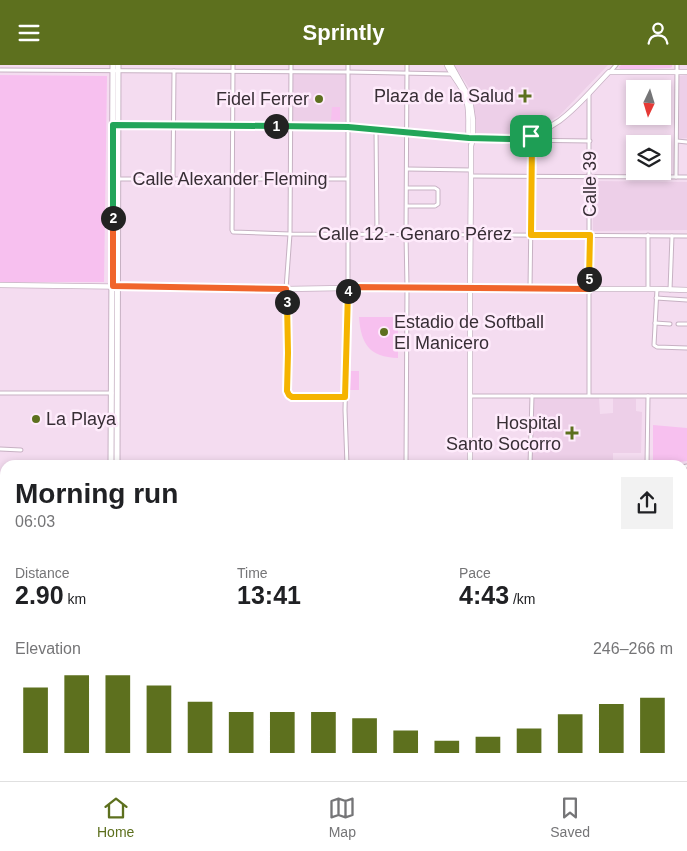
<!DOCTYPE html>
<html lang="en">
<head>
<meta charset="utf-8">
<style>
	:root { --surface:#fff; --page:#f2f2f2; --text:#202124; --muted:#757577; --line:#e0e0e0; --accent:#5d701e }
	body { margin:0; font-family:Arial,sans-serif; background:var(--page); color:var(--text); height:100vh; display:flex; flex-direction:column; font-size:19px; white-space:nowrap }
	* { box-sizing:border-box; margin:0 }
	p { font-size:16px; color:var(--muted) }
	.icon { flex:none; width:28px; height:28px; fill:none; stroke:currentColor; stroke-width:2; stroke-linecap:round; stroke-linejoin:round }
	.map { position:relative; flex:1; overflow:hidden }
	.side { position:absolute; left:0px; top:395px; width:688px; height:321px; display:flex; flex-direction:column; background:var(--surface); border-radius:15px 15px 0 0; box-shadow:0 2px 8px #0003 }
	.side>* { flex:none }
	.needle { width:32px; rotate:184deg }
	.buttons { position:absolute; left:626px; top:15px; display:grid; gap:10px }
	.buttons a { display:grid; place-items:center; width:45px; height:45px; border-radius:0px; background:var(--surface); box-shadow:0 2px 8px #0003; font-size:25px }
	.pin { position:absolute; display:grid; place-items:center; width:42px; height:42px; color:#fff; margin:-21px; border-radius:10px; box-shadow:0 2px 8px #0006 }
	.km { position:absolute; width:25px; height:25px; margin:-12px; border-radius:50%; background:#222; color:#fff; font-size:14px; line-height:25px; text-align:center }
	.round { display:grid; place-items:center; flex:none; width:52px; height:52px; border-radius:0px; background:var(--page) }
	.head { display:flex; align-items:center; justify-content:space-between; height:85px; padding:0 15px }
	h1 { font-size:28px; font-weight:800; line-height:38px }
	.metrics { display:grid; grid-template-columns:repeat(3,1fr); gap:8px; height:85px; padding:5px 15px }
	.metrics div { display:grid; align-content:center }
	.metrics b { font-size:25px; font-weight:800 }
	.metrics small { font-size:14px; font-weight:400 }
	.metrics p { font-size:14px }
	.chart { height:140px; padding:10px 15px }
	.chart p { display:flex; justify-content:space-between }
	.chart svg { width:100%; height:90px; margin-top:5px; stroke:var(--accent); stroke-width:6 }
	header { display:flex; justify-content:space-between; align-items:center; height:65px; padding:0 15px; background:var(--accent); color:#fff; font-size:22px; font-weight:800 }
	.menu { display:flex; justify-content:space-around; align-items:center; height:70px; border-top:1px solid var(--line); background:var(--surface); font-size:14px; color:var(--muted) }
	.menu a { display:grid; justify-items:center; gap:2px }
	.menu .current { color:var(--accent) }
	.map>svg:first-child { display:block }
</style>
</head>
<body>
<header><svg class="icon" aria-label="menu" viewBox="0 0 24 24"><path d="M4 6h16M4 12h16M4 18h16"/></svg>Sprintly<svg class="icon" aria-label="person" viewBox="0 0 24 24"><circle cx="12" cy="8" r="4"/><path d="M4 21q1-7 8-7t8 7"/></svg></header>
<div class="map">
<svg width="687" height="716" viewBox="0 0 687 716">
	<rect width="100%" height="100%" fill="#f4dcf0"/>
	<g fill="#edcfe8">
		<path d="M454,0H608L559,51L532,65L504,69L476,68L474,64V35L472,27Z"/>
		<path d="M293,9H346L345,58H293Z"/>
		<path d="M687,10V73L677,74L678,11Z"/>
		<path d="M593,116L687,117V165L593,166Z"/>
		<path d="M613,331L636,334V346L642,347L641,388H613V400H531L532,333H599L600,349L613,348Z"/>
		<rect x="55" y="711" width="46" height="5"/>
	</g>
	<g fill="#f7c0ef">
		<path d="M621,0H672V2L670,3L621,5L619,2Z"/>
		<path d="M0,10L107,11L104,217H0Z"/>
		<path d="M332,42H340V55H331Z"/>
		<path d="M359,252H398V293C369,292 361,279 359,252Z"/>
		<path d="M351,306H359V325H350Z"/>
		<path d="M653,360L687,363V396L653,400Z"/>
	</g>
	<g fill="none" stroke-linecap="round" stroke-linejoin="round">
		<g stroke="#c7b1c3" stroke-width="5">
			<g id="street">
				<path d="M233,0L232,165L233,167L290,169L687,171"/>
				<path d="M291,0L290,169L286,224L288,288L287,326L289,330L292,332H345"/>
				<path d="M0,5L348,7L452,9"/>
				<path d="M610,7L616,0"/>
				<path d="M118,60L348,62L469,73"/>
				<path d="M376,64L377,169"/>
				<path d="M515,75L590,76"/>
				<path d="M677,76L687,77"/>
				<path d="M407,104L471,105"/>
				<path d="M471,111L687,112"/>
				<path d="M676,112L677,0"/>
				<path d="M116,114H347"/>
				<path d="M173,114L174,6"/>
				<path d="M407,141H435L438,139V125L435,123H407"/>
				<path d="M530,224L532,75L531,71"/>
				<path d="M648,224V170"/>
				<path d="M657,224L654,280L657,282L687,283"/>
				<path d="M670,225L672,171"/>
				<path d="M656,233L687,235"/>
				<path d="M655,258L670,259"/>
				<path d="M678,259H687"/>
				<path d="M0,328H112"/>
				<path d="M589,330V29"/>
				<path d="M470,331H687"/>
				<path d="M0,384L21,385"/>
				<path d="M347,400L345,345L348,222V0"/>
				<path d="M406,400L407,222L406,169L407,0"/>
				<path d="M530,400L532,331"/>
				<path d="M647,400L648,331"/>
				<path d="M682,402L687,401"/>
				<path d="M682,429H687"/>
				<path d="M0,435H5"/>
				<path d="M682,444L687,445"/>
				<path d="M682,480L687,479"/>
				<path d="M0,489H5"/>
				<path d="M682,601H687"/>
				<path d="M682,625L686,630V653"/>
				<path d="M0,652H5"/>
				<path d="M29,711L35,716"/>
				<path d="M123,711L132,716"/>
				<path d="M223,714L287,715"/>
				<path d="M5,716V669"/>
				<path d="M53,716V711"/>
				<path d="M346,716V711"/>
				<path d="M375,716V711"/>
				<path d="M404,716V711"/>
				<path d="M427,716V711"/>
				<path d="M530,716V711"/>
				<path d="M587,716V711"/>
				<path d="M616,716V711"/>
				<path d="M647,716V711"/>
			</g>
		</g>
		<g stroke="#c7b1c3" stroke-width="6">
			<g id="secondary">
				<path d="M447,0C452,11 461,19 465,31C471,45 467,60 469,75"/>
				<path d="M451,0L470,34L473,55V73L471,81V105L470,224V400"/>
				<path d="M469,73C483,74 498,76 512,74C558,69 579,38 609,7H687"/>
				<path d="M0,220L286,224L407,222L530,224H657L687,225"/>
				<path d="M0,543H5"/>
				<path d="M682,547H687"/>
				<path d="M468,716V711"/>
			</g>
		</g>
		<g stroke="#c7b1c3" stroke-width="7">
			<g id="primary">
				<path d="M111,400L113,0"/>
				<path d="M117,400L118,0"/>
				<path d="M107,716L108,711"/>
				<path d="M114,716V711"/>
			</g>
		</g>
		<use href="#street" stroke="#fff" stroke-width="3"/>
		<use href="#secondary" stroke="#fff" stroke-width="4.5"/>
		<use href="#primary" stroke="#fff" stroke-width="5"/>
	</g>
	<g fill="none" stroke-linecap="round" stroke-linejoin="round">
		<g stroke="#fff" stroke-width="10">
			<path id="split-1" d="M276,61L348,62L469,73L510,74L531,71"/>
		</g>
		<g stroke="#fff" stroke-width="10">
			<path id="split-2" d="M113,153V60L276,61"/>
		</g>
		<g stroke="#fff" stroke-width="10">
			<path id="split-3" d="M113,153V221L286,224L287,237"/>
		</g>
		<g stroke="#fff" stroke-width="10">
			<path id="split-4" d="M287,237L288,288L287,326L289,330L292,332H345L348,226"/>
		</g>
		<g stroke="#fff" stroke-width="10">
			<path id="split-5" d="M348,226V222L589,224V214"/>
		</g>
		<g stroke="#fff" stroke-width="10">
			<path id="split-6" d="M531,71L532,75L531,170H590L589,214"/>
		</g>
		<use href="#split-1" stroke="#22a559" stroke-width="6"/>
		<use href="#split-2" stroke="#22a559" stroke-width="6"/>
		<use href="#split-3" stroke="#f0652b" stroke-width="6"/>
		<use href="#split-4" stroke="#f5b400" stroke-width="6"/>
		<use href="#split-5" stroke="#f0652b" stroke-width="6"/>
		<use href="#split-6" stroke="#f5b400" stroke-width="6"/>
	</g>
	<g fill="#5d701e" stroke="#feebfb" stroke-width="2">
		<path d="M522.5 23.5h5v5h5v5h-5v5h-5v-5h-5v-5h5z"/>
		<circle cx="319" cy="34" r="5"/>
		<circle cx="384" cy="267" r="5"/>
		<circle cx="36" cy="354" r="5"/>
		<path d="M569.5 360.5h5v5h5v5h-5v5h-5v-5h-5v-5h5z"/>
	</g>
	<g text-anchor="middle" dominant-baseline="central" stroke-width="5" stroke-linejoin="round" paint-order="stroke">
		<g font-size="18" fill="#372e35" stroke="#feebfb" text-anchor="end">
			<text x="514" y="31">Plaza de la Salud</text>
			<text x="309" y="34">Fidel Ferrer</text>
			<text x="394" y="257" text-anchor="start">Estadio de Softball<tspan x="394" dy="21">El Manicero</tspan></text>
			<text x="46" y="354" text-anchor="start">La Playa</text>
			<text x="561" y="358">Hospital<tspan x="561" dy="21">Santo Socorro</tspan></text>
		</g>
		<g font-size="18" fill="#372e35" stroke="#feebfb">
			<text x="230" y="114">Calle Alexander Fleming</text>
			<text transform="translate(590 119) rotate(-90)">Calle 39</text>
			<text x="415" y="169">Calle 12 - Genaro Pérez</text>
		</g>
	</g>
</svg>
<div class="buttons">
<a><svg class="needle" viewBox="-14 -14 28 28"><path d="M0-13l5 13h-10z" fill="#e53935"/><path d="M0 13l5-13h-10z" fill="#757577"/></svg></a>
<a><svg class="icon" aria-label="layers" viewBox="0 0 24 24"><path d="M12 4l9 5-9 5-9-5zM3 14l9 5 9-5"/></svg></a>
</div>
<div class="pin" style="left:531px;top:71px;background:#1e9e55"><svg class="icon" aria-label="arrive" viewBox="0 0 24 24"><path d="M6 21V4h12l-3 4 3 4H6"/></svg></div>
<b class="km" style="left:276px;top:61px">1</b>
<b class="km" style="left:113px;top:153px">2</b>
<b class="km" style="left:287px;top:237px">3</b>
<b class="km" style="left:348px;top:226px">4</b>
<b class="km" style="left:589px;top:214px">5</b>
<section class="side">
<div class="head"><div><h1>Morning run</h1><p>06:03</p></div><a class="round"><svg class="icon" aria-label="share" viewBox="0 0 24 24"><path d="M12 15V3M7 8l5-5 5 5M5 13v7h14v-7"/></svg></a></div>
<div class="metrics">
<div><p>Distance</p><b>2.90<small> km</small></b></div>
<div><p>Time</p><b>13:41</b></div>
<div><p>Pace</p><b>4:43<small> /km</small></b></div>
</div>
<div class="chart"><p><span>Elevation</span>246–266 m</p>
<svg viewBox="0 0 160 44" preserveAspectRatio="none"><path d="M5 44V12M15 44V6M25 44V6M35 44V11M45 44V19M55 44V24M65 44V24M75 44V24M85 44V27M95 44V33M105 44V38M115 44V36M125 44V32M135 44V25M145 44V20M155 44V17"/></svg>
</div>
</section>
</div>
<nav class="menu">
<a class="current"><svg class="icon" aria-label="home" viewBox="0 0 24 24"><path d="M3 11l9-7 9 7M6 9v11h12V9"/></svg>Home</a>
<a><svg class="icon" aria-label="map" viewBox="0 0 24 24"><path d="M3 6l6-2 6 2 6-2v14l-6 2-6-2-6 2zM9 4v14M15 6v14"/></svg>Map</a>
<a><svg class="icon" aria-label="saved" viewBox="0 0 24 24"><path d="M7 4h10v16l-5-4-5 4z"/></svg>Saved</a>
</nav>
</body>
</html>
